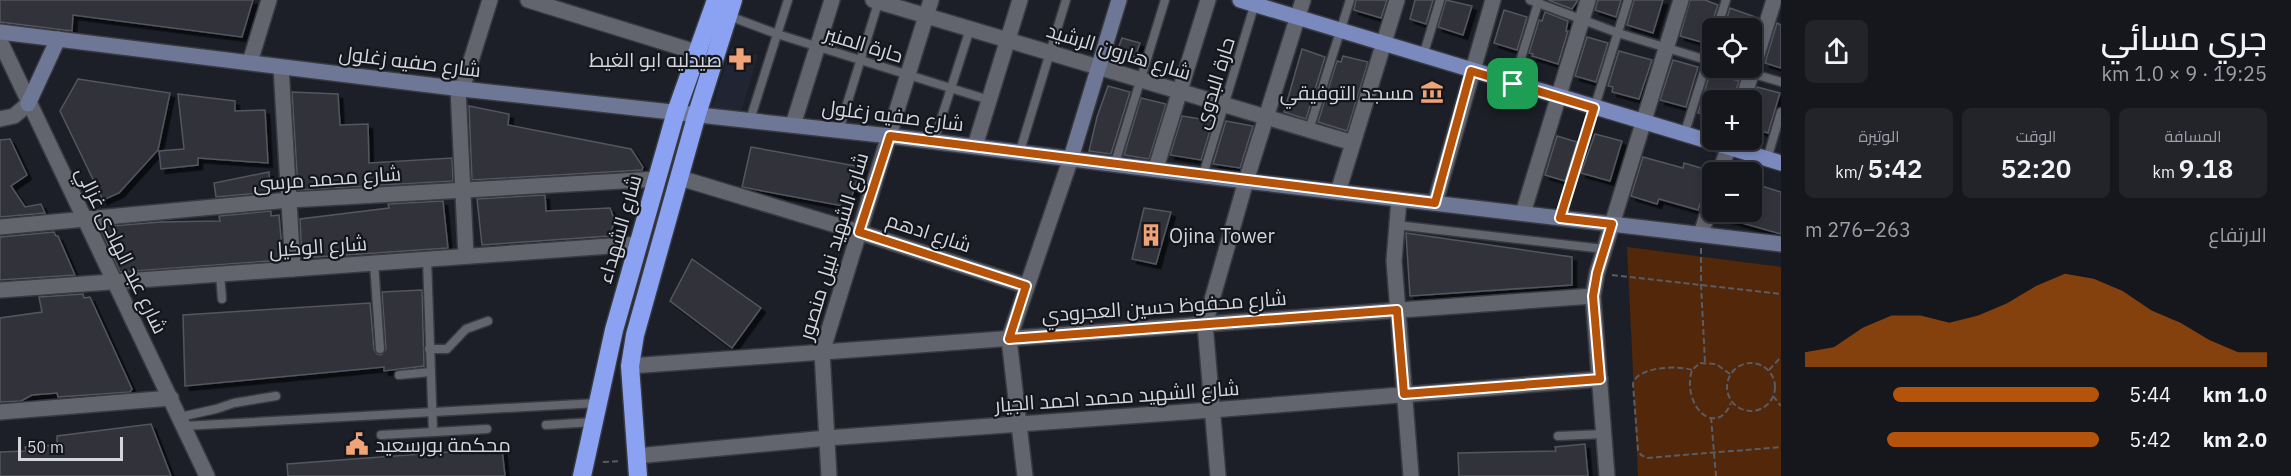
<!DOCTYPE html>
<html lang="ar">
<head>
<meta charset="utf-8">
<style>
	:root { --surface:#15171d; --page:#22242a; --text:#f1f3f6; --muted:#9d9fa4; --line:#34363b; --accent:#b45309 }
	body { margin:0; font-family:"IBM Plex Sans",Cairo,sans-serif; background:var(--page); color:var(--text); direction:rtl; height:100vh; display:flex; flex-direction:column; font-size:22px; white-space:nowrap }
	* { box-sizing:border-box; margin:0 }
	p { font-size:20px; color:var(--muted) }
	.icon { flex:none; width:33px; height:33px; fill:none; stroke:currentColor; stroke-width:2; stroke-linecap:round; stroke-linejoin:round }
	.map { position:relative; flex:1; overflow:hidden; direction:ltr }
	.sheet { display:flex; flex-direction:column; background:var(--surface); width:510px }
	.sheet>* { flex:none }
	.buttons { position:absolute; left:1702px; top:18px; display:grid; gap:12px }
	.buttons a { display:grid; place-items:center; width:60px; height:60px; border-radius:9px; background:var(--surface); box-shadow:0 3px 9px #0003,0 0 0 2px var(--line); font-size:30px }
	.scale { position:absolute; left:18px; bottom:15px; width:105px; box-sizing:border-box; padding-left:6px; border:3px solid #d4d6db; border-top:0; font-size:16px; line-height:21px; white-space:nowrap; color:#d4d6db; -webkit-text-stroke:4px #13161d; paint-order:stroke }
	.pin { position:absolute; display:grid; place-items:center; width:51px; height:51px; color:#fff; margin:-26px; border-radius:12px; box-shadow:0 3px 9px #0006 }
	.round { display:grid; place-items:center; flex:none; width:63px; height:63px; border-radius:9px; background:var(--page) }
	.head { display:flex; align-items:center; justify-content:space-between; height:102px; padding:0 24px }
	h1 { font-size:33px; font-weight:600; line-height:45px }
	.metrics { display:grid; grid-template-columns:repeat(3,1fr); gap:9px; height:102px; padding:6px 24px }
	.metrics div { display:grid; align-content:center; border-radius:9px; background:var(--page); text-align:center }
	.metrics b { font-size:26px; font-weight:600 }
	.metrics small { font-size:16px; font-weight:400 }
	.metrics p { font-size:16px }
	.chart { height:168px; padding:12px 24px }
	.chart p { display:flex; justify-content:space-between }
	.chart svg { width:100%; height:108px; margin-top:6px; fill:var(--accent); opacity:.7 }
	ul { padding:0 24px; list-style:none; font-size:20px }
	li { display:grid; grid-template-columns:96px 72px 1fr; align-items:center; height:45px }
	li i { height:15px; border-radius:8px; background:var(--accent) }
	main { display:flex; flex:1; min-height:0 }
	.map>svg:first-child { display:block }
</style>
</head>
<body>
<main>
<section class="sheet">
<div class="head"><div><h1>جري مسائي</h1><p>19:25 · 9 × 1.0 km</p></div><a class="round"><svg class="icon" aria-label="share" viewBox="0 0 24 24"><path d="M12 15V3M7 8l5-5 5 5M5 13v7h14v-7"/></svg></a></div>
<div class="metrics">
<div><p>المسافة</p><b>9.18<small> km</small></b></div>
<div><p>الوقت</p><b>52:20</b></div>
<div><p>الوتيرة</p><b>5:42<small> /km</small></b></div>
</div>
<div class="chart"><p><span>الارتفاع</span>263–276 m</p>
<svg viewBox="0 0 160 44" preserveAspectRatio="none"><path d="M0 44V38L10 36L20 28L30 23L40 23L50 26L60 23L70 18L80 11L90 6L100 8L110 13L120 21L130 26L140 33L150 38L160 38V44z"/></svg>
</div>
<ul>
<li><b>1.0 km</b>5:44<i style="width:70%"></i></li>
<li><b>2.0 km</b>5:42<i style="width:72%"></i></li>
</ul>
</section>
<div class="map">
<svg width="1781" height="476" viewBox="0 0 1781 476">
	<defs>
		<filter id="shadow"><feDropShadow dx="4.5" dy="4.5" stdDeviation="0" flood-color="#0009"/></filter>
	</defs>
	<rect width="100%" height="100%" fill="#1c1f27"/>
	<path fill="#212533" d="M731,48L758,55L741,112L712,108Z"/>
	<path fill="#532709" d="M1627,247L1781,267V476H1638Z"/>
	<g fill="#30333b" stroke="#53565f" stroke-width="1.5" filter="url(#shadow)">
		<path d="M0,0H253L242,37L73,15L72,31L0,22Z"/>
		<path d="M1356,0H1387L1381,18L1354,10Z"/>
		<path d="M1415,0H1433L1426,24L1410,19Z"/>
		<path d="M1446,0L1472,6L1463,35L1438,27Z"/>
		<path d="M1548,0H1578L1572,9Z"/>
		<path d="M1598,0H1621L1616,17L1595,10Z"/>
		<path d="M1634,0H1663L1653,33L1627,25Z"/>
		<path d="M1690,0H1705L1718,5L1705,43L1680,36Z"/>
		<path d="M1730,8L1758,18L1752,38V28H1724Z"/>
		<path d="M1504,10L1527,17L1517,50L1494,43Z"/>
		<path d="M1545,12L1568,21L1566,31H1568L1558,64L1532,56L1533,54L1529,53L1539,20L1542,21Z"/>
		<path d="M1777,23L1781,25V68L1765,63Z"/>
		<path d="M1587,37L1608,43L1596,82L1575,76Z"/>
		<path d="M1122,38L1140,43L1135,57L1117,52Z"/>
		<path d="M1302,49L1325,57L1306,119L1284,112Z"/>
		<path d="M1619,51L1652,60L1639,99L1612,92L1613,87L1608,86Z"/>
		<path d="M1343,56L1368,62L1347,131L1318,122L1337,61L1341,62Z"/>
		<path d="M1673,60L1698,67L1686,107L1660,100Z"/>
		<path d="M1710,73L1739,81L1733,100H1713V117L1698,113Z"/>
		<path d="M78,79L170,93L158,150L119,193L103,200L60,111Z"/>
		<path d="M1108,86L1130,92L1111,154L1089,151L1097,117Z"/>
		<path d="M1757,87L1780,93L1768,133L1752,128V104Z"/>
		<path d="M292,92L338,94L340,125L368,124L369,163L452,158L453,181L298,190Z"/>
		<path d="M178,94L235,101V111L265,110L268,163L198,158V165L161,169L159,151L184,149Z"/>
		<path d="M1141,98L1166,104L1149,159L1124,155Z"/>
		<path d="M469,106L509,114L508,125L631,149L643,167L642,170L472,180Z"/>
		<path d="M1182,116L1213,121L1201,160L1170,155Z"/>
		<path d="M1226,121L1253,126L1240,168L1213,164Z"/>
		<path d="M1595,134L1622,141L1610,181L1581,173Z"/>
		<path d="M1557,136L1577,142L1565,181L1545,175Z"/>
		<path d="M10,139L27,175L11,186L25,207L41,204L45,213L0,217V140Z"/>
		<path d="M751,147L862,167L848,207L742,187Z"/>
		<path d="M1643,157L1683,168L1684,163L1711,171L1698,210L1659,199L1657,204L1631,196Z"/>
		<path d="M269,172L270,192L216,197L214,183Z"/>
		<path d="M1752,183L1781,192V234L1717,216L1719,212H1752Z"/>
		<path d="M545,195L546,211L610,208L615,221L609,236L482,245L477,199Z"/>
		<path d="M443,201L448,248L302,258L300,219L389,208L388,204Z"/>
		<path d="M1144,208L1171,212L1156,264L1132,259Z"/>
		<path d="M271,211V216L279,215L283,260L120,272L100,227L160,222L220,221L219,216Z"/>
		<path d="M54,232L56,236H58L75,275L0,280V237Z"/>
		<path d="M1406,233L1572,257V285L1410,296Z"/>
		<path d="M692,259L761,308L732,348L670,301Z"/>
		<path d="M422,290L424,366L384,371V367L185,386L183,315L370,303L374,349L377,354L381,355L386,349L382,292Z"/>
		<path d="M83,294L84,298L90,297L132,389L130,392L58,397L57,393L32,395L21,401L0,402V318L42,312L39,297Z"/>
		<path d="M151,424L171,476H0V452L26,451L25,447L57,445V436Z"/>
		<path d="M1585,444L1588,476H1459L1458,453L1556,451L1555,447Z"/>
		<path d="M502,448L505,476H288L287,464Z"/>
	</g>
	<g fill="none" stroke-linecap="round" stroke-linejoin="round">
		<g stroke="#383a41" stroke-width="11">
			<g id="lane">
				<path d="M1530,0L1618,33L1713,62"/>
				<path d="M729,16L777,34L989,100"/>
				<path d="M1717,28L1726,0"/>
				<path d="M1423,56L1440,0"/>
				<path d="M1733,68L1781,82"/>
				<path d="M1513,84L1539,0"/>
				<path d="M750,120L788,0"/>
				<path d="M839,130L879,0"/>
				<path d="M1309,130L1350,0"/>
				<path d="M1684,135L1713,43"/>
				<path d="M934,141L970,29"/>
				<path d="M1020,151L1066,0"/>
				<path d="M1767,159L1781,112"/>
				<path d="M1115,163L1165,0"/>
				<path d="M1203,175L1255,3"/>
				<path d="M1560,218L1628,0"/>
				<path d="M1396,225L1604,249"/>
				<path d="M427,259L433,432"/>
				<path d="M374,263L380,349"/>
				<path d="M220,274L222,299"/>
				<path d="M429,349H447L466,329L488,321"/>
				<path d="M399,375L430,372"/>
				<path d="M180,417L216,409L234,403L276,396"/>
				<path d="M546,425L593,422"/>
				<path d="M184,426L597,403"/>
				<path d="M381,435L487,429"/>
				<path d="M1558,436L1604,434"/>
			</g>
		</g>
		<g stroke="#383a41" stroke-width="18">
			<g id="street">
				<path d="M528,0L699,53"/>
				<path d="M873,0L1353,143"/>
				<path d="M0,41L207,476"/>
				<path d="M250,62L269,0"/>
				<path d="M281,67L293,269"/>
				<path d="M458,88L466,256"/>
				<path d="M462,89L490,0"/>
				<path d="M1743,100L1774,0"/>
				<path d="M0,119L14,116L28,104"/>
				<path d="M793,125L832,0"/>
				<path d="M975,146L1020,0"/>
				<path d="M1156,168L1208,0"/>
				<path d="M1720,172L1731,140"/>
				<path d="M680,178L859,232L1026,286"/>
				<path d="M1338,192L1397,0"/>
				<path d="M1399,199L1394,261L1411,476"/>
				<path d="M1435,203L1493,0"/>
				<path d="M1523,213L1588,0"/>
				<path d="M0,227L289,200L657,179"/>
				<path d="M1701,234L1713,197"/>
				<path d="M0,290L638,244"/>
				<path d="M630,366L1593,296"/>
				<path d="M0,412L171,398"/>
				<path d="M636,456L827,438L1212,410L1600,379"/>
				<path d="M829,476L822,352L931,0"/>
				<path d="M1025,476L1009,339L1071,158"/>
				<path d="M1218,476L1205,324L1246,181L1303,0"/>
				<path d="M1607,476L1593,296L1597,273L1681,0"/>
			</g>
		</g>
		<g stroke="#383a41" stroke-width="18">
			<g id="secondary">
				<path d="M0,32L462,89L890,136L1246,181L1781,244"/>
				<path d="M28,104L58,39"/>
				<path d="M1071,158L1119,0"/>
			</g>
		</g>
		<g stroke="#383a41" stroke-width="18">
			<path id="primary" d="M1240,0L1781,163"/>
		</g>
		<g stroke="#383a41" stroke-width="21">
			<g id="highway">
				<path d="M582,476L614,330L676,112L716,0"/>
				<path d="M638,476L630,366L635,335L697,114L733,0"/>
			</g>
		</g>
		<g stroke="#5a5c63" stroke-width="2" stroke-dasharray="6 3" stroke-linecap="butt">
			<path d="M1701,248V285L1705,362"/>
			<path d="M1612,275L1781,294"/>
			<circle cx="1751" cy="387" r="24"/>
			<path d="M1692,370C1677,365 1636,367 1633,384L1638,450L1641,455L1647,458L1781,447"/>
			<path d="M1769,370L1781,357"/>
			<path d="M1730,374L1716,364L1700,363L1692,370C1681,405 1716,439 1731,403"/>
			<path d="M1773,396L1781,406"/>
			<path d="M1711,417L1716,476"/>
			<path d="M603,462L621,461"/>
		</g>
		<use href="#lane" stroke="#62656e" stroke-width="8"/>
		<use href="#street" stroke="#62656e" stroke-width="15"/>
		<use href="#secondary" stroke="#6e7796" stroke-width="15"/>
		<use href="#primary" stroke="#7b8abe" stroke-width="15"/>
		<use href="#highway" stroke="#8ba2f3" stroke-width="18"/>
	</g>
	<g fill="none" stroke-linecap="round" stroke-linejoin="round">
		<g stroke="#fff" stroke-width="12">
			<path id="route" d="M1471,71L1594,108L1560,218L1612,224L1597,273L1593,296L1600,379L1404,394L1397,310L1009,339L1026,286L859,232L890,136L1435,203Z"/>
		</g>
		<use href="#route" stroke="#b45309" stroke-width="8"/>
	</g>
	<defs>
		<g id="pharmacy-bare" transform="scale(1.8)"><path d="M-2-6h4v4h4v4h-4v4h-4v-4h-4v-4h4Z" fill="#efa376" stroke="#13161d" stroke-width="2.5" paint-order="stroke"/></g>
		<g id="museum-bare" transform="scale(1.8)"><path d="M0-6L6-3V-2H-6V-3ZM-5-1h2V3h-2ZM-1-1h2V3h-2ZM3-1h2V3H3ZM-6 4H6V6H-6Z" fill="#efa376" stroke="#13161d" stroke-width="2.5" paint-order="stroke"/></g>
		<g id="building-bare" transform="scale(1.8)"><path d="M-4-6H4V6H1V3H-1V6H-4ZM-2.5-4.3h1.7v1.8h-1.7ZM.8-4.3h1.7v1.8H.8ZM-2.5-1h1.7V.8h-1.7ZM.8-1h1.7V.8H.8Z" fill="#efa376" stroke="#13161d" stroke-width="2.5" paint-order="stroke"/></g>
		<g id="civic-bare" transform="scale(1.8)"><path d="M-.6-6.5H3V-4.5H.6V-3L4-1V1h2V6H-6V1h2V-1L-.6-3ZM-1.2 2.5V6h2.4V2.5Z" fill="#efa376" stroke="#13161d" stroke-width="2.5" paint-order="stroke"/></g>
	</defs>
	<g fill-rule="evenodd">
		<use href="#pharmacy-bare" x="740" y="59"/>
		<use href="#museum-bare" x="1432" y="92"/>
		<use href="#building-bare" x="1151" y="235"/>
		<use href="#civic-bare" x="357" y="444"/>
	</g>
	<g text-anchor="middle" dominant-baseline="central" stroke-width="4.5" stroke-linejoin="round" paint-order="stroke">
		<g font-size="20" fill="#d4d6db" stroke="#13161d">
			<text transform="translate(864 44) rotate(17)">حارة المنير</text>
			<text transform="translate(1119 51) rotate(17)">شارع هارون الرشيد</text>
			<text transform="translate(410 61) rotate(7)">شارع صفيه زغلول</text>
			<text transform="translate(1214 83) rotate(-73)">حارة البدوى</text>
			<text transform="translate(893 115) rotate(7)">شارع صفيه زغلول</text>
			<text transform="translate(327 178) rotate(-4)">شارع محمد مرسى</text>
			<text transform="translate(619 229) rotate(-74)">شارع الشهداء</text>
			<text transform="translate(929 232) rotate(18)">شارع ادهم</text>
			<text transform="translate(318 246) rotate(-4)">شارع الوكيل</text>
			<text transform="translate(833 246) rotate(-73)">شارع الشهيد نبيل منصور</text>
			<text transform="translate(122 250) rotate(64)">شارع عبد الهادى غزالي</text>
			<text transform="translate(1164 306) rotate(-4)">شارع محفوظ حسين العجرودي</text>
			<text transform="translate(1117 396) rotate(-4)">شارع الشهيد محمد احمد الجيار</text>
		</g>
		<g font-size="20" fill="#d4d6db" stroke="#13161d" text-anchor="end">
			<text x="722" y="59">صيدليه ابو الغيط</text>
			<text x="1414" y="92">مسجد التوفيقي</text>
			<text x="1169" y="235" text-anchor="start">Ojina Tower</text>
			<text x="375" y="444" text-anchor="start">محكمة بورسعيد</text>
		</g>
	</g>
</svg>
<div class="buttons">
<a><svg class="icon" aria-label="locate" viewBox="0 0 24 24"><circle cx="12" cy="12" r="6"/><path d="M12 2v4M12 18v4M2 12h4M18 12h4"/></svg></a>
<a>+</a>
<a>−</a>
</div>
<div class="scale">50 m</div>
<div class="pin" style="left:1513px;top:84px;background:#1e9e55"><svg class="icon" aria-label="arrive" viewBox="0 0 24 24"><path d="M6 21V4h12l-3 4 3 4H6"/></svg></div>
</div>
</main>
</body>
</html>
